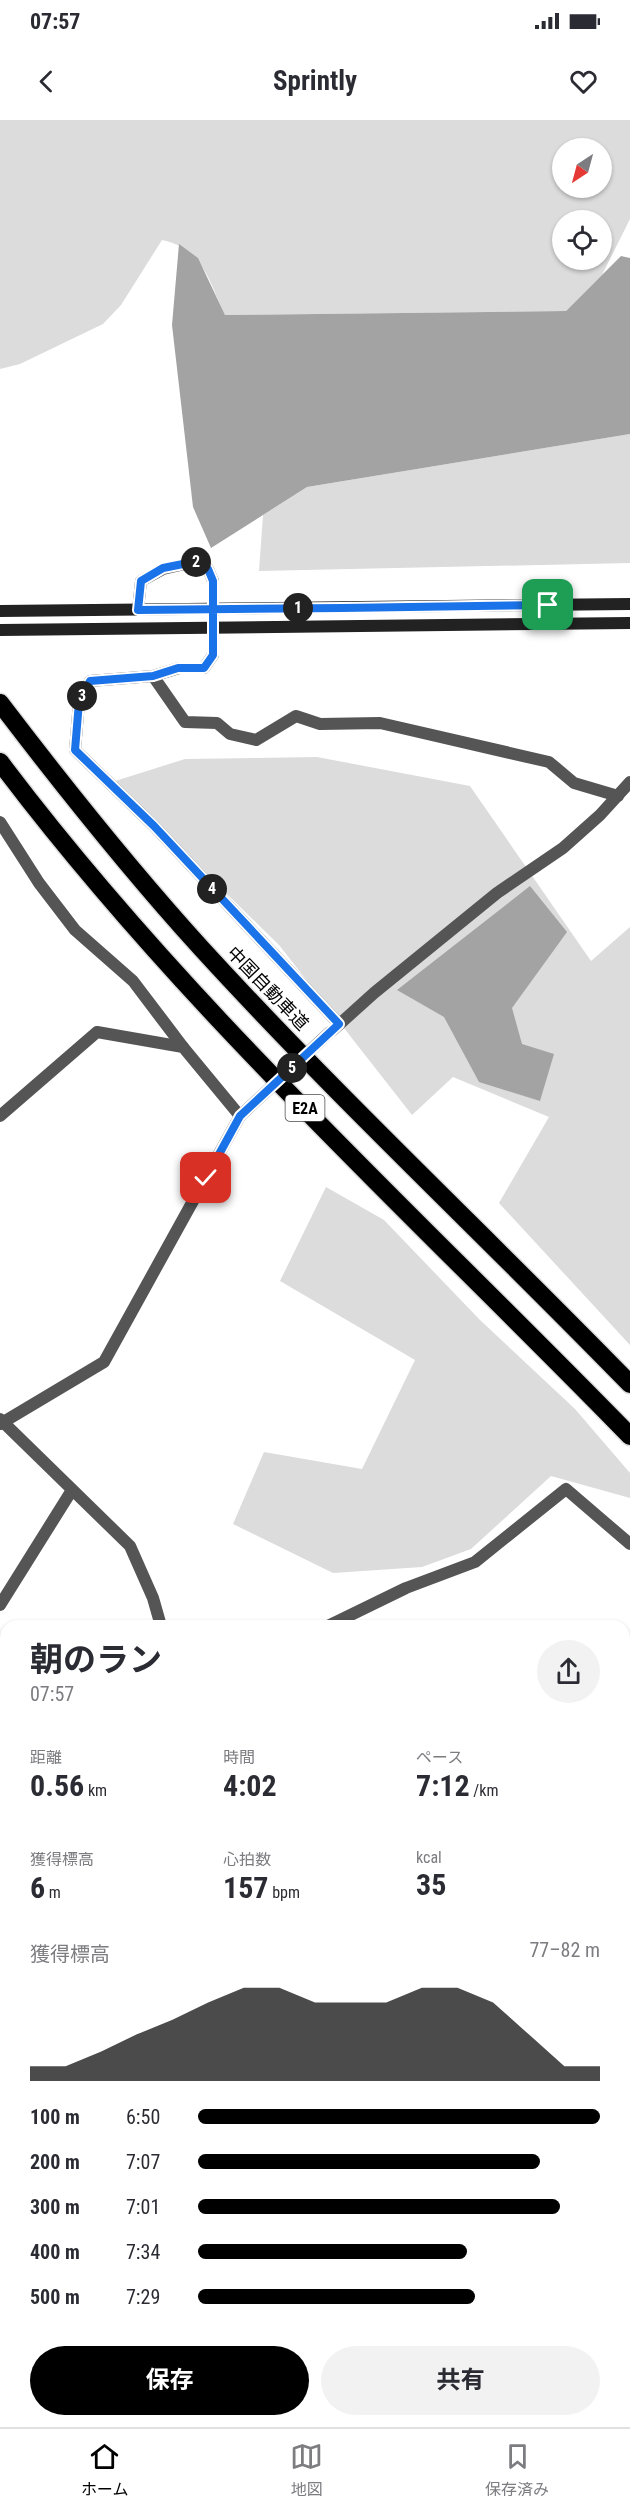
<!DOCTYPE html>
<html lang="ja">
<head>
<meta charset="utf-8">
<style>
	:root { --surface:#fff; --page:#f2f2f3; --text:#2b2b33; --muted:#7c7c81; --line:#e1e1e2; --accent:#000 }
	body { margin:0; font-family:"Roboto Condensed","Noto Sans JP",sans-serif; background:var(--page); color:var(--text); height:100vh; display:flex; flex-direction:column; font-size:22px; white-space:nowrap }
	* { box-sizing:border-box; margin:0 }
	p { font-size:20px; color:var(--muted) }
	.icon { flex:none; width:33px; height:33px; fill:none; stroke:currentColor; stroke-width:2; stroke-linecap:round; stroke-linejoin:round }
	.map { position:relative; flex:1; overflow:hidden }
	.details { position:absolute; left:0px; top:1500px; width:630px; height:807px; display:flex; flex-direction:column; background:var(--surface); border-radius:18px 18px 0 0; box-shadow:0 2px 4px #0004 }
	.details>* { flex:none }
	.needle { width:39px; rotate:216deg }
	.buttons { position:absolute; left:552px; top:18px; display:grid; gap:12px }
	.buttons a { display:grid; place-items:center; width:60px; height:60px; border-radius:50%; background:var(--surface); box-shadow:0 2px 4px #0004; font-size:30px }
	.pin { position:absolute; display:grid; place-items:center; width:51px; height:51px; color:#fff; margin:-26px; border-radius:12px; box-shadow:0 3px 9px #0006 }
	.km { position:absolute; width:30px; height:30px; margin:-15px; border-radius:50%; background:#222; color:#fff; font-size:16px; line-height:30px; text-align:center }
	.round { display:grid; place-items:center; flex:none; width:63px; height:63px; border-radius:32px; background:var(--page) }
	.overview { display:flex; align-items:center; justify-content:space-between; height:102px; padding:0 30px }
	h1 { font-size:33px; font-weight:700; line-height:45px }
	.metrics { display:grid; grid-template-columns:repeat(3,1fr); gap:9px; height:102px; padding:6px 30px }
	.metrics div { display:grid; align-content:center }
	.metrics b { font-size:30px; font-weight:700 }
	.metrics small { font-size:16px; font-weight:400 }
	.metrics p { font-size:16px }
	.chart { height:168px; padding:12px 30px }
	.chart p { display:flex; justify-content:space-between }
	.chart svg { width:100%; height:108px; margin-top:6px; fill:var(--accent); opacity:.7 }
	.cta { display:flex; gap:12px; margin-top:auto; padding:12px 30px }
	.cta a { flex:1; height:69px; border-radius:36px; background:var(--accent); color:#fff; font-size:24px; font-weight:700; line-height:69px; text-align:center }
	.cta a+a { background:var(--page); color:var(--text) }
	ul { padding:0 30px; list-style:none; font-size:20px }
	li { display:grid; grid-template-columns:96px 72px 1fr; align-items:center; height:45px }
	li i { height:15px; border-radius:8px; background:var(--accent) }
	.status { display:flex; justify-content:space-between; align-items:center; height:42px; padding:0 30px; background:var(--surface); direction:ltr }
	.status svg { height:16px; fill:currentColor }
	header { display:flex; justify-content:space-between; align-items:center; height:78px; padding:0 30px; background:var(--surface); font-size:27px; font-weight:700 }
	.dock { display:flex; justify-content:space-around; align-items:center; height:84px; border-top:2px solid var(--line); background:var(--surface); font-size:16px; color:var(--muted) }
	.dock a { display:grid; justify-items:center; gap:3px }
	.dock .current { color:var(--accent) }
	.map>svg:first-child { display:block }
</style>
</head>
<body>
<div class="status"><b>07:57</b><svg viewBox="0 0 49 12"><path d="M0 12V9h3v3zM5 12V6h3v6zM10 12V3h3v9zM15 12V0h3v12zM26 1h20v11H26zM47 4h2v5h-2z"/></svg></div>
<header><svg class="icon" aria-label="back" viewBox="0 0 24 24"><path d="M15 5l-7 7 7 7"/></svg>Sprintly<svg class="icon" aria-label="heart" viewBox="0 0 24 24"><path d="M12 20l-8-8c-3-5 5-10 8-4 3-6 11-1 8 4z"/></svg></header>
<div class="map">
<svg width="630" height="2307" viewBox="0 0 630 2307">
	<rect width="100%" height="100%" fill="#fff"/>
	<g fill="#dcdcdc" fill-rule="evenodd">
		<path d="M0,0H630V99L602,155L566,191L225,195C208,160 204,129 162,120L121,185L103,204L20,244L0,249ZM562,28H602V68H562ZM562,100H602V140H562Z"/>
		<path d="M630,314V443L259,451L263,395L307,367Z"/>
		<path d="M317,637L470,666L591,841L630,807V1225L499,1083L549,997L453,957L412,995L279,825L112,662L185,639Z"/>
		<path d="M326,1067L384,1100L480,1200L575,1289L630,1353V1378L551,1356L471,1429L422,1447L333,1453L233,1404L264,1332L362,1349L415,1240L280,1161Z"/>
	</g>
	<g fill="#a3a3a3">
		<path d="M179,124L198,138L225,195L566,191L621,136L630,138V314L307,367L211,428L193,387L172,205Z"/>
		<path d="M530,766L567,812L512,888L522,924L554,934L540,981L479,962L444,897L397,870Z"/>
	</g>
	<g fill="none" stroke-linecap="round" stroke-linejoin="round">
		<g stroke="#a3a3a3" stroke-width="5">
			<path d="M0,2060L6,2065"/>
			<path d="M624,2171L630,2175"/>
			<path d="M385,2301L395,2307"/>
			<path d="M461,2307L465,2301"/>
		</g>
		<g stroke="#a3a3a3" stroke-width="30">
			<path d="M624,1549L630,1545"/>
			<path d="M0,1845L6,1840"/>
		</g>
		<g stroke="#dbdbdb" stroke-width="21">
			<g id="highway">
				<path d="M0,583C64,667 130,750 201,828C339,979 488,1118 630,1264"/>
				<path d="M0,642C185,888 416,1096 630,1316"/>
			</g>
		</g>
		<g stroke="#555" stroke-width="12">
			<path d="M138,490L141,461L163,449L198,441L208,449L213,461"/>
			<path d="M213,535L204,548H179L153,556L90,561L79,582L75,630L154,706L339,904"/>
			<path d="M153,556L185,602L217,603L230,614L256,620L296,596L320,604L380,603L549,642L574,663L618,676"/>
			<path d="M0,702L39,763L75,810L133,861L183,927"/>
			<path d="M333,910L374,873L497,773L563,728L600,695L630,662"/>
			<path d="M0,996L97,912L183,927L240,996L104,1242L0,1304"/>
			<path d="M0,1299L130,1426L153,1478L161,1506"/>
			<path d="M0,1485L72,1370"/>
			<path d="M328,1506L406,1468L475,1442L566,1369L630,1424"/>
			<path d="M624,1733L630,1730"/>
			<path d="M0,2047L6,2051"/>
			<path d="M624,2128L630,2122"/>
			<path d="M567,2301L577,2307"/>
			<path d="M133,2307L136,2301"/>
			<path d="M489,2307L493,2301"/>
		</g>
		<g stroke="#222" stroke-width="12">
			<path d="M0,491L630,484"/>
			<path d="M0,510L630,503"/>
		</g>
		<use href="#highway" stroke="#000" stroke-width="18"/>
		<g stroke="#555" stroke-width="12">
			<path d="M213,535V461"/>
			<path d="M240,996L330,912"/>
		</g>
	</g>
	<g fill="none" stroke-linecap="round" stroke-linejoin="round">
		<g stroke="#fff" stroke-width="12">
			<path id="route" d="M206,1058L240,996L339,904L154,706L75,630L79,582L90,561L153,556L178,548H204L213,535V461L208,449L198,441L163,448L141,461L138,490C275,489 411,487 548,485"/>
		</g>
		<use href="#route" stroke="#1a73e8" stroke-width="8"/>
	</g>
	<g text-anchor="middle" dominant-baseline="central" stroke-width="4.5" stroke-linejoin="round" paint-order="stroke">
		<rect fill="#fff" stroke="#4c4c4c" stroke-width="1.5" x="285.5" y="975" width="39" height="26" rx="4.5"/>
		<g font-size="16" font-weight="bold" fill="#000">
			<text x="305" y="988">E2A</text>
		</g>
		<g font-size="18" fill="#000" stroke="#fff">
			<text transform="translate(268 868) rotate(46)">中国自動車道</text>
		</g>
	</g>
</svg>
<div class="buttons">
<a><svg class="needle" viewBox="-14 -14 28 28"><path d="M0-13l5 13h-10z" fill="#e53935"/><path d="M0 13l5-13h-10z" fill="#7c7c81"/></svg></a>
<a><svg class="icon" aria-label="locate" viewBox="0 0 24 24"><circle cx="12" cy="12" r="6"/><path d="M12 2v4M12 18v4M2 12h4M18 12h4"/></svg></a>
</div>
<div class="pin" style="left:548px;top:485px;background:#1e9e55"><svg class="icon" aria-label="arrive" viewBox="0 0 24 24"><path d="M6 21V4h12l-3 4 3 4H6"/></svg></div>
<div class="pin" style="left:206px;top:1058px;background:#d93025"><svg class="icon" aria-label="check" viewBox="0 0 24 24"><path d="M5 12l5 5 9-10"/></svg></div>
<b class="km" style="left:298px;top:488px">1</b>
<b class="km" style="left:196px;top:442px">2</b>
<b class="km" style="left:82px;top:576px">3</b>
<b class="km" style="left:212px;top:769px">4</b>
<b class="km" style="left:292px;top:948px">5</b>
<section class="details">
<div class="overview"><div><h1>朝のラン</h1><p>07:57</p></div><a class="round"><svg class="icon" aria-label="share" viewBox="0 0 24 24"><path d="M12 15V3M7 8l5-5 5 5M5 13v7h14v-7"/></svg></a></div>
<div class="metrics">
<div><p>距離</p><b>0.56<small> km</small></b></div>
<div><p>時間</p><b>4:02</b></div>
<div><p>ペース</p><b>7:12<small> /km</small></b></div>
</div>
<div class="metrics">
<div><p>獲得標高</p><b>6<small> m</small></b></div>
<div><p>心拍数</p><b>157<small> bpm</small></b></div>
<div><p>kcal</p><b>35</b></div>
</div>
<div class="chart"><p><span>獲得標高</span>77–82 m</p>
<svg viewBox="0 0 160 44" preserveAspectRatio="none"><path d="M0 44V38L10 38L20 32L30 25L40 19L50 12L60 6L70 6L80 12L90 12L100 12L110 6L120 6L130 12L140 25L150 38L160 38V44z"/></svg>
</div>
<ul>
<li><b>100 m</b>6:50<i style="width:100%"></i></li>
<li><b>200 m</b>7:07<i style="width:85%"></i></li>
<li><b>300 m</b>7:01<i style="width:90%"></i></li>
<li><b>400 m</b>7:34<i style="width:67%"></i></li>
<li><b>500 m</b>7:29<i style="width:69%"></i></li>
</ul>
<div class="cta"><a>保存</a><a>共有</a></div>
</section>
</div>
<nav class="dock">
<a class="current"><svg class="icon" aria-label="home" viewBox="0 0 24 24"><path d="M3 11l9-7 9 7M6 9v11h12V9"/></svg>ホーム</a>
<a><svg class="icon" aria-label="map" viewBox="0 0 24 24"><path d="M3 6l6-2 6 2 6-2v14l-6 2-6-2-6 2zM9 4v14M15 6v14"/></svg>地図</a>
<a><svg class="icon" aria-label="saved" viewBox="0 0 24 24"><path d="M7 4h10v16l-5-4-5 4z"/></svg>保存済み</a>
</nav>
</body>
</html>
